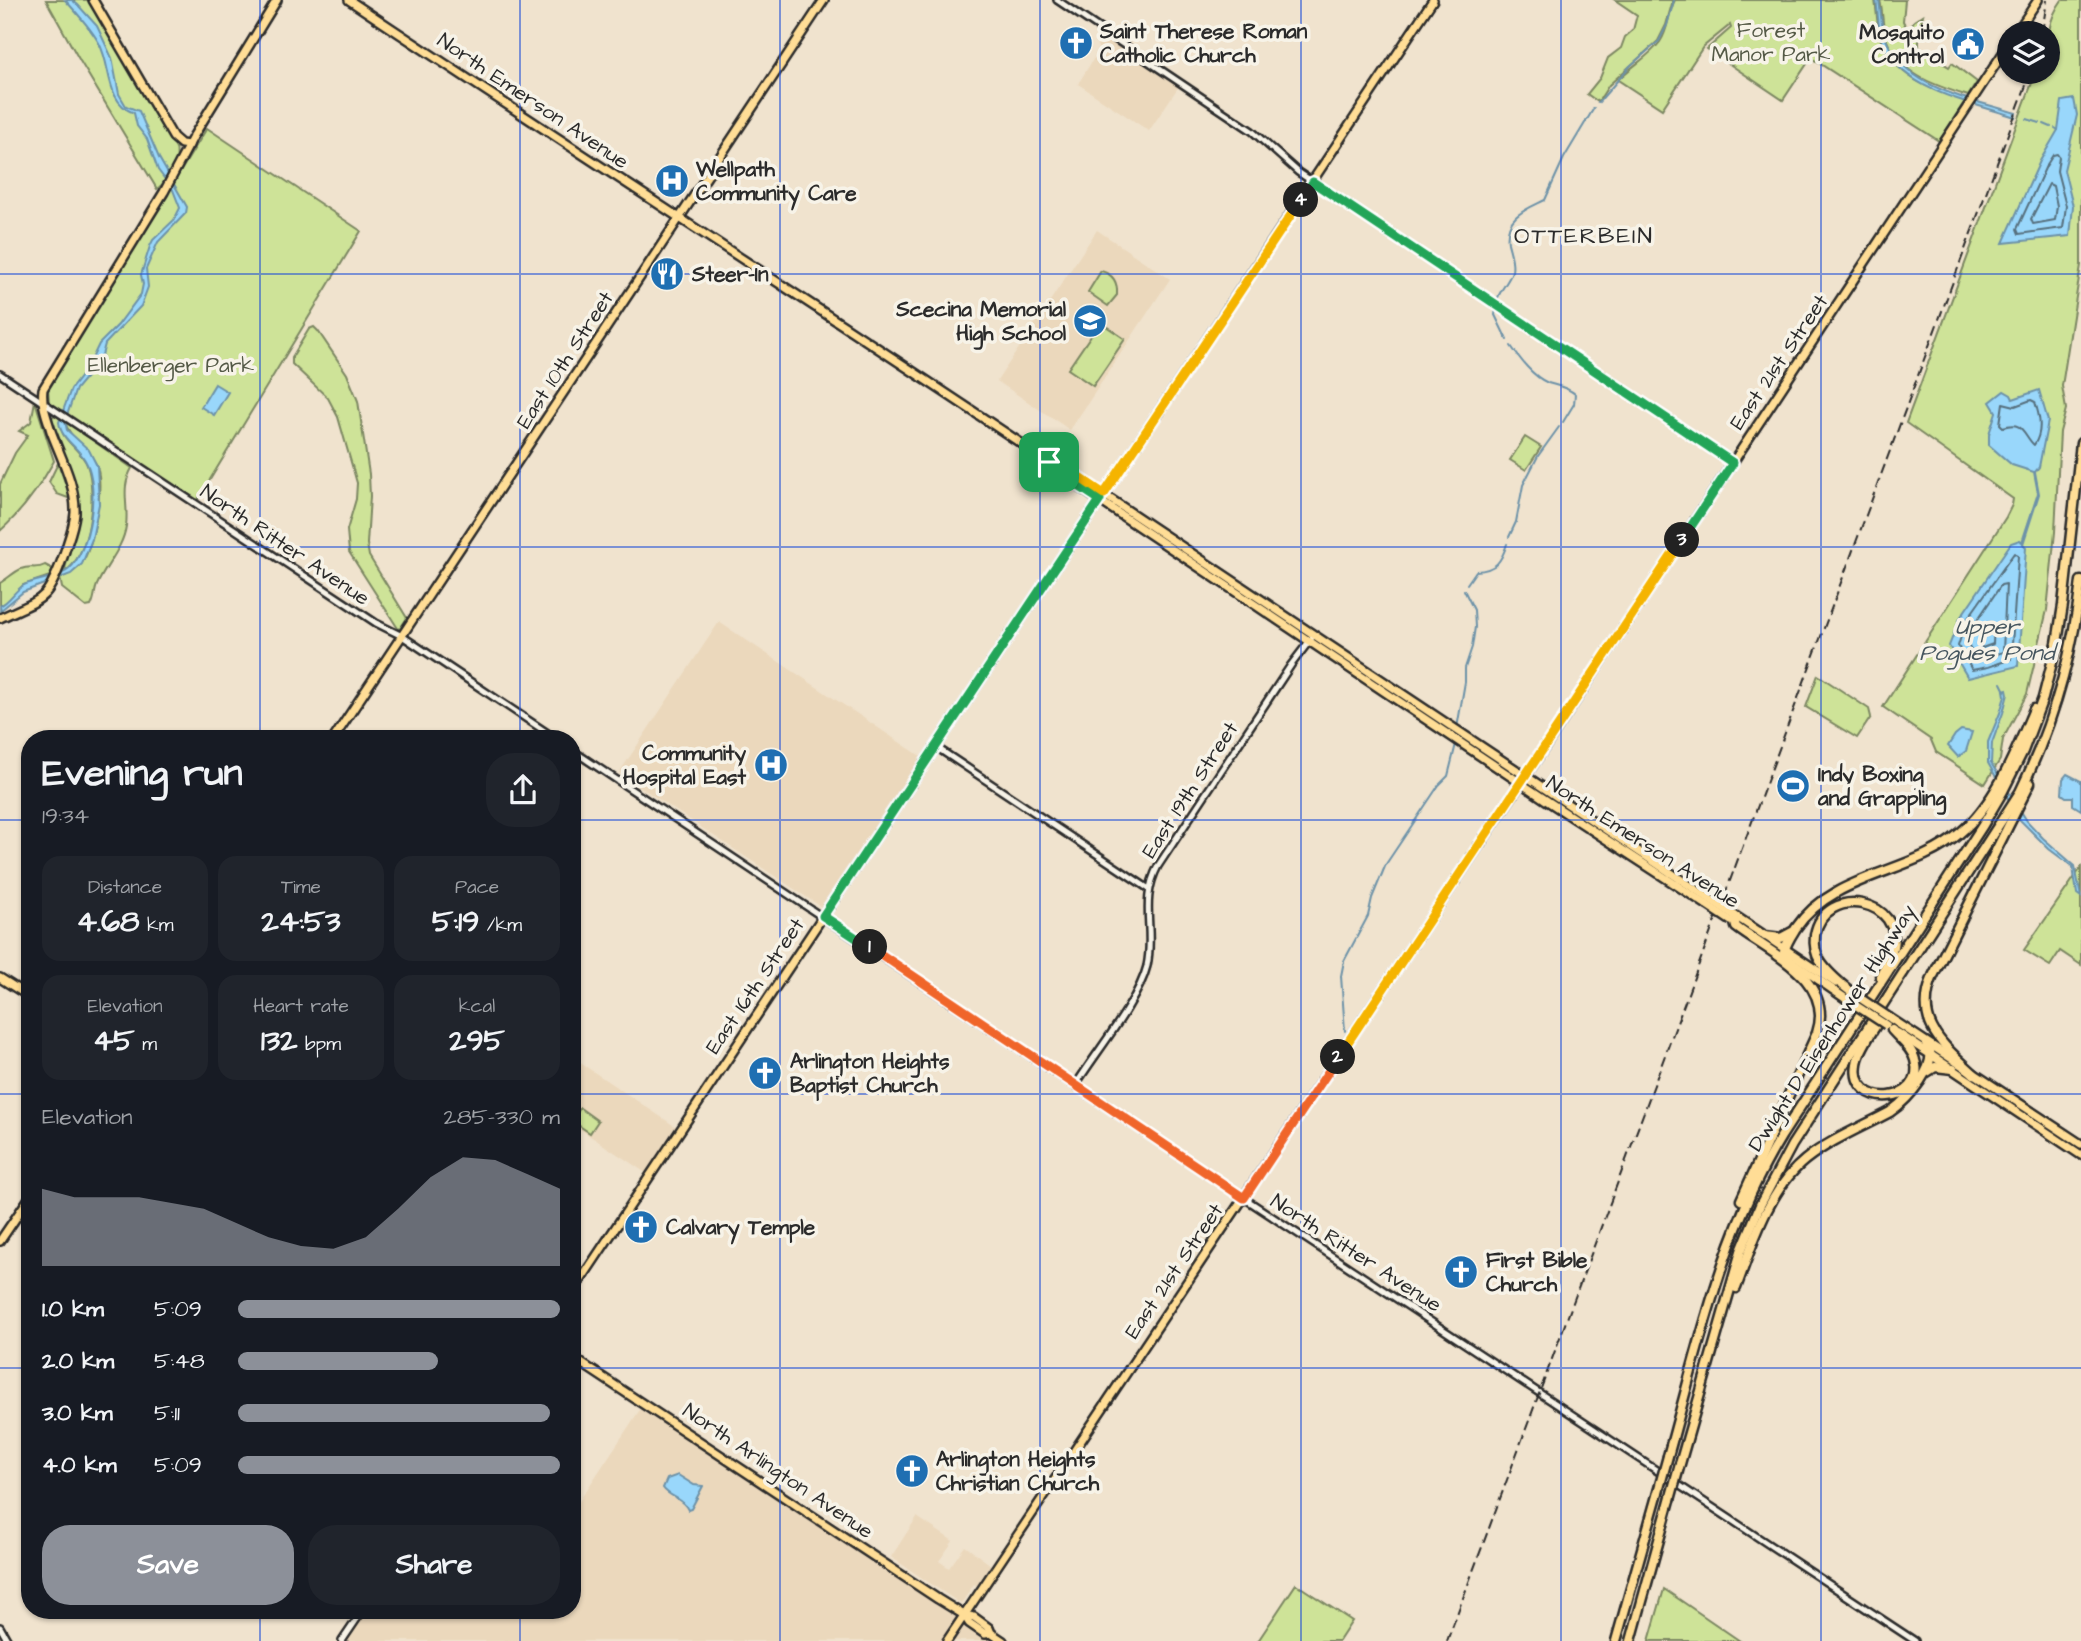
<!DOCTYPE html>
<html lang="en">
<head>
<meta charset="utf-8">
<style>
	:root { --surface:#171b24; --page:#20242c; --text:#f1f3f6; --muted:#9ea1a6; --accent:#8c9099 }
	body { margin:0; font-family:"Architects Daughter",sans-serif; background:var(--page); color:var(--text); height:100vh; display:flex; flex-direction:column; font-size:26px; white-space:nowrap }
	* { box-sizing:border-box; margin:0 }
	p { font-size:23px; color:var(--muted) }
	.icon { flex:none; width:38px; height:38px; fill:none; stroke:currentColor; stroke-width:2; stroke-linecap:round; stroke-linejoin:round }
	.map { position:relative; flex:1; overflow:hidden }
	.drawer { position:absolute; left:21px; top:730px; width:560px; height:889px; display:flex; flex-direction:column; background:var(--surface); border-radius:28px; box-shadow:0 2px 5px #0004 }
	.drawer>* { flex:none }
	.buttons { position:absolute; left:1997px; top:21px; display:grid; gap:14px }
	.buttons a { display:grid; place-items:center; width:63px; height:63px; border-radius:50%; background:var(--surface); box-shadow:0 2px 5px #0004; font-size:35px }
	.pin { position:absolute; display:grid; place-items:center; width:60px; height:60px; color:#fff; margin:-30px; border-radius:14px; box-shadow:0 4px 10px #0006 }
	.km { position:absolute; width:35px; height:35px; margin:-18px; border-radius:50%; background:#222; color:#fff; font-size:19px; line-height:35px; text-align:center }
	.round { display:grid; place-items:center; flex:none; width:74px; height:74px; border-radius:28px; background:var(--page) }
	.head { display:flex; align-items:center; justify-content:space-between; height:119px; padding:0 21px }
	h1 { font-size:38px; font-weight:700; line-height:52px }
	.metrics { display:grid; grid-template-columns:repeat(3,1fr); gap:10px; height:119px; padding:7px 21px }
	.metrics div { display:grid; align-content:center; border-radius:18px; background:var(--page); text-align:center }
	.metrics b { font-size:30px; font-weight:700 }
	.metrics small { font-size:19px; font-weight:400 }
	.metrics p { font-size:19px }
	.chart { height:196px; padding:14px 21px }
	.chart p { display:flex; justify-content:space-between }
	.chart svg { width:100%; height:126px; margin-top:7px; fill:var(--accent); opacity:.7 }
	.cta { display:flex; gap:14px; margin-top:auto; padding:14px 21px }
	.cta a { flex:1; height:80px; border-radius:28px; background:var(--accent); color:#fff; font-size:28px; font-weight:700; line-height:80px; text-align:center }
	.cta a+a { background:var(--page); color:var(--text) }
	ul { padding:0 21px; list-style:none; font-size:23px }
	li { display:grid; grid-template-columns:112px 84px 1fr; align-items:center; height:52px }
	li i { height:18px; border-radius:9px; background:var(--accent) }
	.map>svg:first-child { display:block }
</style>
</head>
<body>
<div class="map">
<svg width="2081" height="1641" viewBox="0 0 2081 1641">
	<rect width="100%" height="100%" fill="#f0e3ce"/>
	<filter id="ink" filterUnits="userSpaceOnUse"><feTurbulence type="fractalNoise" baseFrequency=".0143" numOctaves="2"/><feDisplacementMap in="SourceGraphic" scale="14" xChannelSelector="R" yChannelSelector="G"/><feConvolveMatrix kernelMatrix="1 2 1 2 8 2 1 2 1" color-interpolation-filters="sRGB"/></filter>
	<g filter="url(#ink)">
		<g fill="#ebd8bc">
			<path d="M1103,36L1179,86L1149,131L1078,84L1099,50L1097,45Z"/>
			<path d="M1097,230L1170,279L1070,430L997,381Z"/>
			<path d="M719,622L922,757L823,908L619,773Z"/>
			<path d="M576,1060L676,1127L646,1173L572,1124V1065Z"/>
			<path d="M641,1408L957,1617L942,1641H346L366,1610H572V1512Z"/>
			<path d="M917,1517L953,1541L939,1561L949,1568L965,1546L991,1565L977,1586L974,1584L961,1604L891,1557Z"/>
			<path d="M965,1622L993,1641H952Z"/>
		</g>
		<g fill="#cee398" stroke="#7c8762" stroke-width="2">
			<path d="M46,0H88L175,145C181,160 170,179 157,189L80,61Z"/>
			<path d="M1615,0H1673L1666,25L1658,41L1609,85L1598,102L1587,94L1600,78L1608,58L1621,48L1625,37L1633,30L1637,15Z"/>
			<path d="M1675,0H1875C1877,12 1877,27 1880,38C1893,76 1931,90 1965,101L1939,141L1811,58L1783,100L1707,49L1731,28L1730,25L1703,47L1662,109L1618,80C1631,66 1649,57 1660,42C1669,29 1668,13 1675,0Z"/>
			<path d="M1880,0H1905L1903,21L1908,31L1914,21L1923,15L1919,31V47C1929,57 1939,60 1949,67L1952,63L1977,82L1968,96C1934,85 1900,75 1886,38C1882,26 1883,12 1880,0Z"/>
			<path d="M2062,0H2081V265L2062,386L2066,409L2060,432L2055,532L2047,610L2027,694L2003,739L2000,760L1985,784L1936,752L1931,740L1883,707L2006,517L2012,505L2013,499L1906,423L2036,72H2048C2048,45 2045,23 2062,0Z"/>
			<path d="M207,128L361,231L197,501L49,403L48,388Z"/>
			<path d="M1101,271C1113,274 1118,282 1117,295L1108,306L1088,292Z"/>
			<path d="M1100,322L1125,339L1093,386L1068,369Z"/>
			<path d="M314,327L318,331L347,374L358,401L369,474L370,496L367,544L369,556L407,618L399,630L349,552L347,530L356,499L357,483L338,417L328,398L292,364V357L309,329Z"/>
			<path d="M35,401L54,461C39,488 23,511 0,531V484L15,453L28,435L19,431L31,422Z"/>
			<path d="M55,415L61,419C56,439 81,448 87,465C97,492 91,556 64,572L80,515L79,501L75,482L51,418Z"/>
			<path d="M65,421L132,468C120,490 129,503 126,526C123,548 106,565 97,585C94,592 95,599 91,606L86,607L62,588L60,578C68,575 77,571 82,563C94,544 105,484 96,464C88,447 68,438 65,421Z"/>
			<path d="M1525,437L1541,447L1526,470L1510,460Z"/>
			<path d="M58,463L71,499L57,494L49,482Z"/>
			<path d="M45,565L53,569L50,576L23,585L11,599L0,606V583C7,579 14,572 21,569C30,565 36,570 45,565Z"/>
			<path d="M1818,675L1869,709L1871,717L1857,738L1806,707Z"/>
			<path d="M2081,868V965L2060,951L2050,966L2024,950Z"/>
			<path d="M580,1108L598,1121L590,1133L572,1121Z"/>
			<path d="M1296,1584L1352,1621L1339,1641H1258Z"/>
			<path d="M1664,1589L1740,1641H1649Z"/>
		</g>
		<g fill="#99d7fb" stroke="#6d92a8" stroke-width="2">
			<path d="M65,0H72L78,5L97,26L112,58L119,94L126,106L139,111L159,158L187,207L186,213L158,242L146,269L148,287L141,306L105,344L101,359L76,389L65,421L67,430L89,450L97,466L99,504L92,539L82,564L71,574L23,592L0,611V606C10,601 15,590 24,585C35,580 61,577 69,569C90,550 100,487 86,462C79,447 61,440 59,422L71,389L88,367L99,344L118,325L141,294L143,284L141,275L150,246L153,240L174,220L180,208L173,190L158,170L147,139L137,126L134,113C105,102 112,67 99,43C90,27 77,13 65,0Z"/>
			<path d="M1876,0H1879C1881,12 1881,26 1885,37C1905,90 1969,98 2016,113L2015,117C1971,102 1895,90 1881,37C1878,26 1878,12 1876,0Z"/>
			<path d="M2074,99L2077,115L2064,170L2073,206L2070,236L2003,243L2040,161L2058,130L2062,101Z"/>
			<path d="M215,384L228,392L214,415L201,407Z"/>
			<path d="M2039,390L2048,421L2039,467L2035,472L2039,494L2023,544L2026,547L2018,666L1968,678L1949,646L1960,618L2011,543L2020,540L2022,542L2038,493L2034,472L2012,465L1989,445V434L1996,412L1990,402L2004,391L2011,395L2013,399Z"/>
			<path d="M2007,689L2008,694L2003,713L1992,743L1991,763L2027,821L2043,838L2075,866L2081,897L2077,894L2073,867L2049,849L2020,820L1988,763V742L2000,713L2005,696L2004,690Z"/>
			<path d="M1961,730L1972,732L1966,751L1958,757L1948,746L1955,735Z"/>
			<path d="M2067,774L2081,781V810L2073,805V797H2066L2062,794L2063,779Z"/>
			<path d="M678,1475L694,1485L703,1486L691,1509L688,1510C684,1499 669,1497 663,1488L667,1479Z"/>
		</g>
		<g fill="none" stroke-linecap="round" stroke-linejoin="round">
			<g stroke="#57707e" stroke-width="2">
				<path d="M2053,155L2057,154L2059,157L2057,171L2066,206L2063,228L2019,234L2017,229L2046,166Z"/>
				<path d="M2049,184L2053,186L2057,206L2055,220L2033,224L2031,219Z"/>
				<path d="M2031,400L2035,402C2040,417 2043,432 2034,445C2023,435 2024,420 2003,427L2000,424L2003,403L2015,406Z"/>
				<path d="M2014,553L2018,556L2011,659L1988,667L1972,670L1958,646L1966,621Z"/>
				<path d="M2006,584L2003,652L1977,660L1967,644L1974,625L2001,585Z"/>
				<path d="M1989,622L1994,624L1993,644L1982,648L1979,642Z"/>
			</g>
			<g stroke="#6d92a8" stroke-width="2">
				<path d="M1598,103L1630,66L1659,41L1667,25L1674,0"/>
				<path d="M2027,119L2040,123"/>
				<path d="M2044,124L2051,127"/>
				<path d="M2055,128L2058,130"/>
				<path d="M1497,301C1499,290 1509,282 1512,271C1514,261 1510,252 1508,243C1504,216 1527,209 1545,200L1564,158L1594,108"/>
				<path d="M1496,309L1495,315L1507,340"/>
				<path d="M1511,346C1520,359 1532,376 1548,383C1558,386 1567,387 1575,394L1574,404L1563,422"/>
				<path d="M1509,537L1516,522L1523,485L1538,456L1559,427"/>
				<path d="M1467,584L1476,571C1496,570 1501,562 1507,544"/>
				<path d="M2001,683L2005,691"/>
				<path d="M1457,728L1465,682V668L1472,647L1475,627L1474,610L1464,590"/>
				<path d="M1345,1031L1341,976L1344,961L1368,916L1372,898L1386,864L1439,785L1448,776L1456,744"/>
			</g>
			<g stroke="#2b2b2b" stroke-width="10">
				<g id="minor">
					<path d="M1057,0L1252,131L1298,172L1733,463"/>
					<path d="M0,374L376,623L402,636L555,738"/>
					<path d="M936,747L1149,889"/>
					<path d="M572,750L1200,1169L1915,1641"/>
					<path d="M1075,1086C1096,1052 1138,1002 1147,966C1155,930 1139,902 1158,866L1291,665L1314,635"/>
					<path d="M0,1627L8,1641"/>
					<path d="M342,1641L363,1610"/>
				</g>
			</g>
			<g stroke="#2b2b2b" stroke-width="12">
				<g id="major">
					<path d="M93,0L173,137L181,144L189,145"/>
					<path d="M349,0C581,155 817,306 1049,462L1051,468L1549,802L1707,905"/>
					<path d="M2016,33L2038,0"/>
					<path d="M1049,462H1055L1710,899"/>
					<path d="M0,618C44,598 47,602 64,554C68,541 74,527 75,513C76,485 60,456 51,431C47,417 41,404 43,389L164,192L193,137L277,0"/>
					<path d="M334,738L824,0"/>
					<path d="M1734,915L1836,983"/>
					<path d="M1787,958L1852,1003"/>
					<path d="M0,978L30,997"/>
					<path d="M1890,1018L2081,1144"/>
					<path d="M1898,1033L2081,1155"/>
					<path d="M0,1241L30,1197"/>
					<path d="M572,1293L1433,0"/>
					<path d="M572,1357L938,1599L964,1615L974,1617L989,1628L991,1633L1003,1641"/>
					<path d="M964,1615L969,1623L985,1634L991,1633"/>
					<path d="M947,1641L1559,726L2009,44"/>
				</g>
			</g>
			<g stroke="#2b2b2b" stroke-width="13">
				<g id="highway">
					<path d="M1735,923L1736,927C1770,953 1835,980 1817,1033L1741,1200"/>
					<path d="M1765,936L1781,938L1792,932"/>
					<path d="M1787,958L1784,952C1786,943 1791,936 1796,928C1834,872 1912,875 1960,833C1996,803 2016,751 2034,709"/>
					<path d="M1851,992C1840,983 1827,973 1820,961C1815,953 1814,944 1815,935C1824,883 1907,899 1892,951C1889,960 1884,968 1880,976"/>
					<path d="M1879,1020C1872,1033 1859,1049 1857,1064C1849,1110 1928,1105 1915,1060C1912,1048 1900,1039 1892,1030"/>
					<path d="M1927,1072L1935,1067L1953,1069"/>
					<path d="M1974,1074C1943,1045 1913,1023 1933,976L2030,783"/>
					<path d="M1736,1288C1752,1245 1768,1190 1805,1160C1830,1140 1862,1127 1890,1112C1907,1100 1941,1064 1927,1044"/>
					<path d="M1668,1456C1699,1346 1722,1233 1782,1135L1983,825L2003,791L2023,751L2043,698L2057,643L2063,605L2081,443"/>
					<path d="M1680,1464L1741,1251L1760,1205L1792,1145L2020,792C2053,724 2073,656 2081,581"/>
					<path d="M1616,1641L1658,1492"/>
					<path d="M1631,1641L1670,1500"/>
				</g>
			</g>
			<use href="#minor" stroke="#f7f3e8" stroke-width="5"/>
			<use href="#major" stroke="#ffdd96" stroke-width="7"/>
			<use href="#highway" stroke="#ffdd96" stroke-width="8"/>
			<g stroke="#2b2b2b" stroke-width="2" stroke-dasharray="10 5" stroke-linecap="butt">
				<path d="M2042,33L2047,0"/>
				<path d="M1447,1641L2031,72"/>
			</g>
			<g stroke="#2b2b2b" stroke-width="12" stroke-linecap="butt">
				<g id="major-bridge">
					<path d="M1710,899L1734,915"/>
					<path d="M1707,905L1731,921"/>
					<path d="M1857,996L1890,1018"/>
					<path d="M1852,1003L1886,1025"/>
				</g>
			</g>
			<g stroke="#2b2b2b" stroke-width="13" stroke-linecap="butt">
				<g id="highway-bridge">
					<path d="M1658,1492L1668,1456"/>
					<path d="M1670,1500L1680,1464"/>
				</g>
			</g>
			<use href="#major-bridge" stroke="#ffdd96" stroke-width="7"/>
			<use href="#highway-bridge" stroke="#ffdd96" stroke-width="8"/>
		</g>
	</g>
	<g fill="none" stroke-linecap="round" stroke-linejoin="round" filter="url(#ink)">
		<g stroke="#fff" stroke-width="14">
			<path id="split-1" d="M870,947L823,916L1100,500L1051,468L1049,462"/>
		</g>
		<g stroke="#fff" stroke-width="14">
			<path id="split-2" d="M870,947L1244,1198L1338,1057"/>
		</g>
		<g stroke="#fff" stroke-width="14">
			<path id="split-3" d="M1338,1057L1682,540"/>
		</g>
		<g stroke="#fff" stroke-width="14">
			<path id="split-4" d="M1301,200L1313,182L1733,463L1682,540"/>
		</g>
		<g stroke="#fff" stroke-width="14">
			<path id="split-5" d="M1049,462L1055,461L1104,494L1301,200"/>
		</g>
		<use href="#split-1" stroke="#22a559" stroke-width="9"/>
		<use href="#split-2" stroke="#f0652b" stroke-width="9"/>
		<use href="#split-3" stroke="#f5b400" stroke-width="9"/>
		<use href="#split-4" stroke="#22a559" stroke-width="9"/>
		<use href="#split-5" stroke="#f5b400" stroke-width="9"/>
	</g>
	<path fill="none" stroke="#1d4ed8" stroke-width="2" stroke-opacity="0.55" d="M260,0V738M520,0V738M780,0V1641M1040,0V1641M1301,0V1641M1561,0V1641M1821,0V1641M0,274H2081M0,547H2081M0,820H30M572,820H2081M0,1094H30M572,1094H2081M0,1368H30M572,1368H2081M260,1610V1641M520,1610V1641"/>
	<defs>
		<g id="church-disc" transform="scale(1.75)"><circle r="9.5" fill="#1f6fb2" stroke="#f7f3e8"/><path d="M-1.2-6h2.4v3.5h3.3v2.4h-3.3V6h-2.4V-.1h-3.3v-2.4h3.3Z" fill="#fff"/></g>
		<g id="civic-disc" transform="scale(1.75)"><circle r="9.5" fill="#1f6fb2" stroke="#f7f3e8"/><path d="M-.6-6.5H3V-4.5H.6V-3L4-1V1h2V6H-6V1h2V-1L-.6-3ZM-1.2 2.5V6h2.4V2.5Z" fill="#fff"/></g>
		<g id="hospital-disc" transform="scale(1.75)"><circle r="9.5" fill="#1f6fb2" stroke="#f7f3e8"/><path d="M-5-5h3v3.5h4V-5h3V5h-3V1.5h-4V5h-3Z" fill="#fff"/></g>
		<g id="restaurant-disc" transform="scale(1.75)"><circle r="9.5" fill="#1f6fb2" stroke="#f7f3e8"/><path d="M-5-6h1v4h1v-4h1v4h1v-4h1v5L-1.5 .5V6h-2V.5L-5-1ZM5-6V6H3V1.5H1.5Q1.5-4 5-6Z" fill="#fff"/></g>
		<g id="school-disc" transform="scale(1.75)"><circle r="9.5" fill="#1f6fb2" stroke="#f7f3e8"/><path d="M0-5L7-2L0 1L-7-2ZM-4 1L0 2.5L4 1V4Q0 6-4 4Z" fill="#fff"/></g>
		<g id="stadium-disc" transform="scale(1.75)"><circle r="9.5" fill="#1f6fb2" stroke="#f7f3e8"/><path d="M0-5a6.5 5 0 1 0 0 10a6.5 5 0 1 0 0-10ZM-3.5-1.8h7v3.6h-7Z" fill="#fff"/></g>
	</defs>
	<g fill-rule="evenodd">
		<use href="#church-disc" x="1076" y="43"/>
		<use href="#civic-disc" x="1968" y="44"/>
		<use href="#hospital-disc" x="672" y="181"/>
		<use href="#restaurant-disc" x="667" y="274"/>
		<use href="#school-disc" x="1090" y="321"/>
		<use href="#hospital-disc" x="771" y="765"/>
		<use href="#stadium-disc" x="1793" y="786"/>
		<use href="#church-disc" x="765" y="1073"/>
		<use href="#church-disc" x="641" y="1227"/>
		<use href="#church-disc" x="1461" y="1272"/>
		<use href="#church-disc" x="912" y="1471"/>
	</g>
	<g text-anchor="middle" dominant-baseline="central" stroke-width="7" stroke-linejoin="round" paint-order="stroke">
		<g font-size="21" fill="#545946" stroke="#f7f3e8">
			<text x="1771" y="30">Forest<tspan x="1771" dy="24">Manor Park</tspan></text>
			<text x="171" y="365">Ellenberger Park</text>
		</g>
		<g font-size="21" font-weight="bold" fill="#2b2b2b" stroke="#f7f3e8" text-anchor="start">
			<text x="1100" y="31">Saint Therese Roman<tspan x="1100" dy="24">Catholic Church</tspan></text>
			<text x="1944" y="32" text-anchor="end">Mosquito<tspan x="1944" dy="24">Control</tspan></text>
			<text x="696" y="169">Wellpath<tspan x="696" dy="24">Community Care</tspan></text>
			<text x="692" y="274">Steer-In</text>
			<text x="1066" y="309" text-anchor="end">Scecina Memorial<tspan x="1066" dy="24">High School</tspan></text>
			<text x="746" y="753" text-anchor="end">Community<tspan x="746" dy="24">Hospital East</tspan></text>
			<text x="1818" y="774">Indy Boxing<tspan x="1818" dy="24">and Grappling</tspan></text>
			<text x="790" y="1061">Arlington Heights<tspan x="790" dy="24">Baptist Church</tspan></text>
			<text x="666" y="1227">Calvary Temple</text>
			<text x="1486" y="1260">First Bible<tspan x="1486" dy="24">Church</tspan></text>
			<text x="936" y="1459">Arlington Heights<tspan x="936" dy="24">Christian Church</tspan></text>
		</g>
		<g font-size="21" fill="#2b2b2b" stroke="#f7f3e8">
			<text transform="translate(533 101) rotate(34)">North Emerson Avenue</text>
			<text transform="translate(565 360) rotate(-57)">East 10th Street</text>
			<text transform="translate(1779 362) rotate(-56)">East 21st Street</text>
			<text transform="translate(285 545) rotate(34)">North Ritter Avenue</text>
			<text transform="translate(1190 790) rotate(-57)">East 19th Street</text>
			<text transform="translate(1643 842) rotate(33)">North Emerson Avenue</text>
			<text transform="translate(755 986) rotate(-56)">East 16th Street</text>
			<text transform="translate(1832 1028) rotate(-57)">Dwight D Eisenhower Highway</text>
			<text transform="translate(1356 1253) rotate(33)">North Ritter Avenue</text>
			<text transform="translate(1174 1271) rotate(-56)">East 21st Street</text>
			<text transform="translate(778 1471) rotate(34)">North Arlington Avenue</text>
		</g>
		<g font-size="23" letter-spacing="2" fill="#2b2b2b" stroke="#f7f3e8">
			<text x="1584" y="236">OTTERBEIN</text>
		</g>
		<g font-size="23" font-style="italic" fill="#46565f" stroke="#f7f3e8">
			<text x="1987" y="627">Upper<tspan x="1987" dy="26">Pogues Pond</tspan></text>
		</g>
	</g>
</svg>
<div class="buttons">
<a><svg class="icon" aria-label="layers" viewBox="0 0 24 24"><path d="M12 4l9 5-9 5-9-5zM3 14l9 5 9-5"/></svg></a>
</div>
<div class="pin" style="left:1049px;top:462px;background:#1e9e55"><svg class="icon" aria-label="arrive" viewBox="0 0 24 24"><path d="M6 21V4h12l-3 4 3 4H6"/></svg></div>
<b class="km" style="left:870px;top:947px">1</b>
<b class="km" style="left:1338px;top:1057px">2</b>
<b class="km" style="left:1682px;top:540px">3</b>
<b class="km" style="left:1301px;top:200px">4</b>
<section class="drawer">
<div class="head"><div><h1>Evening run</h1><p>19:34</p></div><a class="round"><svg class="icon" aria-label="share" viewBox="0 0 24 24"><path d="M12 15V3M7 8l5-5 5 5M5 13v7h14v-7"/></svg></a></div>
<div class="metrics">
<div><p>Distance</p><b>4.68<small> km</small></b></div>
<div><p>Time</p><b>24:53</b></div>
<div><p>Pace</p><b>5:19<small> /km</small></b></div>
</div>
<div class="metrics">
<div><p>Elevation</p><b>45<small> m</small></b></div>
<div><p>Heart rate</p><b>132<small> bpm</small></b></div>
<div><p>kcal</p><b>295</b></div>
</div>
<div class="chart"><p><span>Elevation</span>285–330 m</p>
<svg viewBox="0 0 160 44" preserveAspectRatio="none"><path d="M0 44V17L10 20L20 20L30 20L40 22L50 24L60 29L70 34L80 37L90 38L100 34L110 24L120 13L130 6L140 7L150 12L160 17V44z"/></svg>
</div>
<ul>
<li><b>1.0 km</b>5:09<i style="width:100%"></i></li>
<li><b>2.0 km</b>5:48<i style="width:62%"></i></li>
<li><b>3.0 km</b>5:11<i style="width:97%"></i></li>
<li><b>4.0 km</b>5:09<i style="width:100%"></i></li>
</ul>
<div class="cta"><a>Save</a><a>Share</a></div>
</section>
</div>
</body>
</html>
